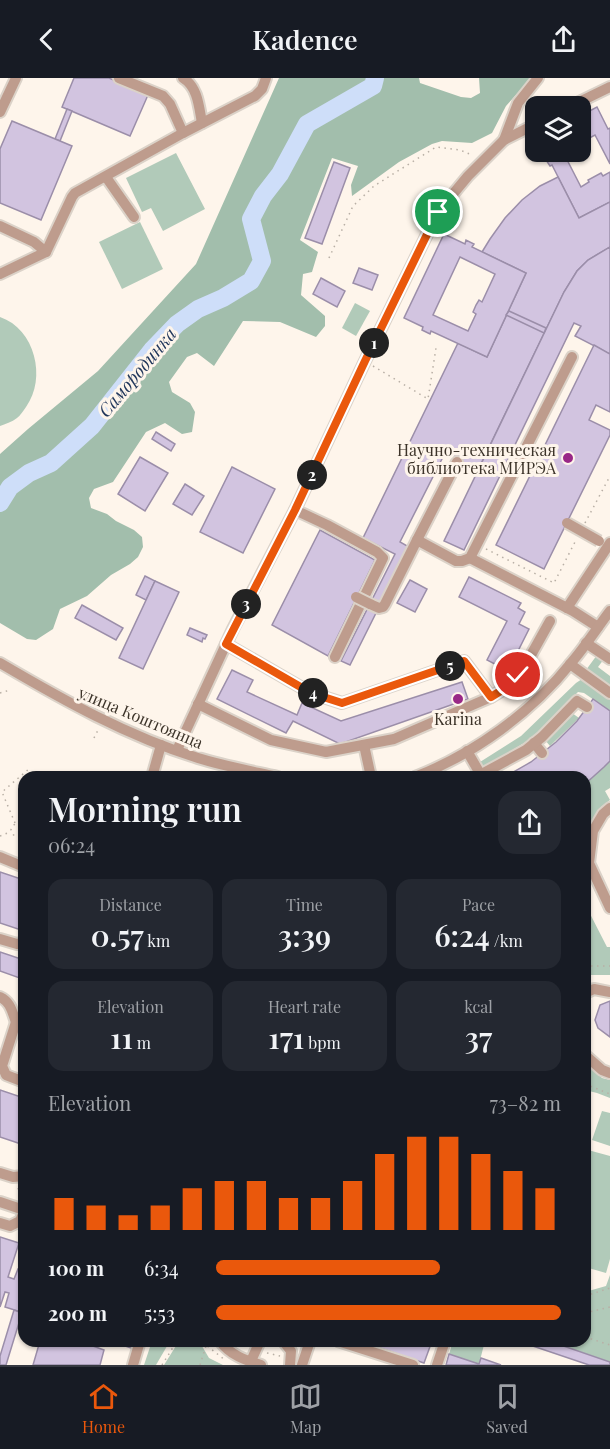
<!DOCTYPE html>
<html lang="en">
<head>
<meta charset="utf-8">
<style>
	:root { --surface:#171b24; --page:#242831; --text:#f1f3f6; --muted:#9ea1a6; --line:#363941; --accent:#ea580c }
	body { margin:0; font-family:"Playfair Display",serif; background:var(--page); color:var(--text); height:100vh; display:flex; flex-direction:column; font-size:22px; white-space:nowrap }
	* { box-sizing:border-box; margin:0 }
	p { font-size:20px; color:var(--muted) }
	.icon { flex:none; width:33px; height:33px; fill:none; stroke:currentColor; stroke-width:2; stroke-linecap:round; stroke-linejoin:round }
	.map { position:relative; flex:1; overflow:hidden }
	.drawer { position:absolute; left:18px; top:693px; width:573px; height:576px; display:flex; flex-direction:column; background:var(--surface); border-radius:18px; box-shadow:0 2px 4px #0004 }
	.drawer>* { flex:none }
	.tools { position:absolute; left:525px; top:18px; display:grid; gap:12px }
	.tools a { display:grid; place-items:center; width:66px; height:66px; border-radius:12px; background:var(--surface); box-shadow:0 2px 4px #0004; font-size:30px }
	.pin { position:absolute; display:grid; place-items:center; width:51px; height:51px; color:#fff; margin:-26px; border:3px solid #fff; border-radius:50%; box-shadow:0 2px 6px #0007 }
	.km { position:absolute; width:30px; height:30px; margin:-15px; border-radius:50%; background:#222; color:#fff; font-size:16px; line-height:30px; text-align:center }
	.round { display:grid; place-items:center; flex:none; width:63px; height:63px; border-radius:18px; background:var(--page) }
	.head { display:flex; align-items:center; justify-content:space-between; height:102px; padding:0 30px }
	h1 { font-size:33px; font-weight:600; line-height:45px }
	.figures { display:grid; grid-template-columns:repeat(3,1fr); gap:9px; height:102px; padding:6px 30px }
	.figures div { display:grid; align-content:center; border-radius:15px; background:var(--page); text-align:center }
	.figures b { font-size:30px; font-weight:600 }
	.figures small { font-size:16px; font-weight:400 }
	.figures p { font-size:16px }
	.chart { height:168px; padding:12px 30px }
	.chart p { display:flex; justify-content:space-between }
	.chart svg { width:100%; height:108px; margin-top:6px; stroke:var(--accent); stroke-width:6 }
	ul { padding:0 30px; list-style:none; font-size:20px }
	li { display:grid; grid-template-columns:96px 72px 1fr; align-items:center; height:45px }
	li i { height:15px; border-radius:8px; background:var(--accent) }
	header { display:flex; justify-content:space-between; align-items:center; height:78px; padding:0 30px; background:var(--surface); font-size:27px; font-weight:600 }
	.tab-bar { display:flex; justify-content:space-around; align-items:center; height:84px; border-top:2px solid var(--line); background:var(--surface); font-size:16px; color:var(--muted) }
	.tab-bar a { display:grid; justify-items:center; gap:3px }
	.tab-bar .current { color:var(--accent) }
	.map>svg:first-child { display:block }
</style>
</head>
<body>
<header><svg class="icon" aria-label="back" viewBox="0 0 24 24"><path d="M15 5l-7 7 7 7"/></svg>Kadence<svg class="icon" aria-label="share" viewBox="0 0 24 24"><path d="M12 15V3M7 8l5-5 5 5M5 13v7h14v-7"/></svg></header>
<div class="map">
<svg width="610" height="1287" viewBox="0 0 610 1287">
	<rect width="100%" height="100%" fill="#fef5eb"/>
	<g fill="#b1cab9">
		<path d="M176,75L205,131L163,153L151,130L142,134L126,100Z"/>
		<path d="M140,144L163,191L122,211L99,164Z"/>
		<path d="M355,225L370,233L356,258L342,250Z"/>
		<path d="M0,239C35,251 47,300 26,329C23,333 20,338 17,340C12,344 5,346 0,348Z"/>
		<path d="M597,577L604,581L598,589L610,598V609L586,592Z"/>
		<path d="M582,601L610,622V633L584,615L578,614L567,625L534,659L483,690L480,684L521,658L576,605Z"/>
		<path d="M572,635L579,640L550,668L545,662Z"/>
		<path d="M610,683V710L605,713L610,722L601,729L594,744L585,741V706Z"/>
		<path d="M585,826L607,869H610V897H585Z"/>
		<path d="M585,983L602,1000L610,1002V1020L597,1015L585,1012Z"/>
		<path d="M602,1033L610,1035V1068L592,1062Z"/>
		<path d="M588,1072L610,1078V1181L606,1195L585,1189V1081Z"/>
		<path d="M610,1197V1284L549,1263H585V1214L606,1208Z"/>
		<path d="M152,1263H170L156,1287H144Z"/>
		<path d="M179,1263H199L209,1280L223,1287H164Z"/>
		<path d="M453,1263H485L479,1286L449,1276Z"/>
	</g>
	<path fill="#a2beac" d="M279,0H419L420,5L461,19L471,20L480,15L479,0H531L506,28L492,55L472,65L442,63L432,66L399,84L352,118L351,107L358,88L332,80L300,162L318,174L312,194L303,196L301,217L325,238V248L316,259L280,244L243,243L214,288L197,275L187,279L169,304L172,314L190,325L195,334L192,354L182,356L165,345L146,354L113,404L94,411L89,420L91,430L107,436L116,443L134,452L142,459L143,469L138,479L130,486L111,497L87,518L60,531L53,551L36,562L27,561L0,545V376L28,351L98,293L196,186Z"/>
	<g fill="none" stroke-linecap="round" stroke-linejoin="round">
		<path stroke="#cedef9" stroke-width="18" d="M0,425L10,409L29,395L51,385L92,348L152,272L177,246L198,231L223,220L251,203L262,183L251,141L263,118L280,96L307,46L373,8L375,0"/>
	</g>
	<g fill="#d2c4e0" stroke="#9b8ea9" stroke-width="1.5" fill-rule="evenodd">
		<path d="M74,0H109L148,17L130,58L62,29Z"/>
		<path d="M597,29L608,51L610,50V86L595,57L580,65V38Z"/>
		<path d="M67,31L72,33L60,63L55,61Z"/>
		<path d="M12,43L72,68L41,142L0,125V71Z"/>
		<path d="M545,74H563L581,109L589,104L588,102L601,95L603,98L610,94V124L579,140L552,87L550,88L546,82L549,81Z"/>
		<path d="M334,84L350,90L322,166L305,160Z"/>
		<path d="M558,99L579,140L610,124V169L588,182L577,193L564,214L478,392L445,375L400,464L409,469L350,587L341,583L395,476L363,460L458,265L487,279L526,195L482,174L490,161L505,140L522,122L540,108Z"/>
		<path d="M444,156L465,166L466,162L474,166L472,169L526,195L487,279L431,253L430,256L422,252L423,249L404,240ZM460,179L495,196L482,224L479,222L476,227L473,234L476,236L468,253L433,237Z"/>
		<path d="M610,169V276L575,258L581,248L574,245L464,472L444,463L564,214L577,193L588,182Z"/>
		<path d="M359,190L378,197L372,212L353,205Z"/>
		<path d="M321,200L345,213L337,229L313,216Z"/>
		<path d="M509,233L546,250L544,255L506,237Z"/>
		<path d="M594,267L610,276V334L596,327L589,342L610,352V357L544,491L496,467Z"/>
		<path d="M156,354L175,366L171,373L152,361Z"/>
		<path d="M140,379L168,395L145,433L118,416Z"/>
		<path d="M232,389L275,411L243,475L200,454Z"/>
		<path d="M185,406L204,418L192,437L173,426Z"/>
		<path d="M320,452L375,482L328,578L272,547Z"/>
		<path d="M145,498L155,503L146,522L136,517Z"/>
		<path d="M469,499L521,525L518,530L525,534L519,546L529,551L508,593L487,582L507,543L459,519Z"/>
		<path d="M410,502L427,511L415,534L397,525Z"/>
		<path d="M155,503L179,514L143,591L119,580Z"/>
		<path d="M82,527L123,550L116,562L75,540Z"/>
		<path d="M190,550L207,557L205,561L203,560L202,564L187,557Z"/>
		<path d="M232,592L253,602L247,614L297,637L302,625L341,643L462,604L468,621L340,666L293,643L286,655L217,621Z"/>
		<path d="M593,621L610,633V683L604,689L585,706V699H509L508,697L531,684L556,664L577,643Z"/>
		<path d="M0,794L24,802V853L0,845Z"/>
		<path d="M0,874L24,882V907L20,900L0,893Z"/>
		<path d="M610,923V959L598,950L595,942L600,927Z"/>
		<path d="M0,1012L24,1020V1058L21,1066L0,1059Z"/>
		<path d="M0,1159L19,1165L8,1199L14,1201L18,1191L24,1193V1235L5,1229L9,1215L5,1214L0,1229Z"/>
		<path d="M14,1232L22,1235L6,1287H0V1278Z"/>
		<path d="M40,1263H95L93,1268L104,1272L100,1287H33Z"/>
		<path d="M111,1263H137L134,1271Z"/>
		<path d="M359,1263H432L424,1285Z"/>
		<path d="M518,1263H549L610,1284V1287H589Z"/>
		<path d="M449,1276L479,1286L481,1280L501,1287H446Z"/>
	</g>
	<g fill="none" stroke-linecap="round" stroke-linejoin="round">
		<g stroke="#dbd2c8" stroke-width="14">
			<g id="minor">
				<path d="M119,0L163,18L170,26L183,55"/>
				<path d="M183,0C198,9 199,29 202,45"/>
				<path d="M571,28L610,9"/>
				<path d="M0,34L16,0"/>
				<path d="M504,62L518,25L538,0"/>
				<path d="M106,99L134,139"/>
				<path d="M0,148L34,164L46,174"/>
				<path d="M0,196L46,174L72,119L75,115L183,55L255,18L262,11L266,0"/>
				<path d="M295,432L327,447L377,474L383,480L335,579"/>
				<path d="M417,462L457,384"/>
				<path d="M470,480L573,533L598,549"/>
				<path d="M370,526L379,530L383,529L385,526L417,462L456,483H462L470,480L572,279"/>
				<path d="M567,530L610,465"/>
				<path d="M586,565L610,581"/>
				<path d="M226,566L311,615L342,625L464,583L491,619"/>
				<path d="M0,585C63,622 127,658 198,680C224,688 251,693 278,699"/>
				<path d="M570,586L610,615"/>
				<path d="M198,626L271,662L326,674L394,661L491,619L507,609L518,597L531,577L550,543"/>
				<path d="M534,665L542,675"/>
				<path d="M364,667L371,699"/>
				<path d="M177,672L233,551L295,432L365,283L438,134L468,98L504,62L536,46"/>
				<path d="M467,673L482,699"/>
				<path d="M480,697L526,672L542,659L577,623L587,629"/>
				<path d="M152,699L161,667"/>
				<path d="M415,699C474,676 531,635 571,585C585,569 597,550 610,533"/>
				<path d="M610,730L603,736L593,753L589,785L610,830"/>
				<path d="M0,779L24,789"/>
				<path d="M0,861L17,866L24,864"/>
				<path d="M585,915L594,911L610,914"/>
				<path d="M0,919C11,924 12,934 16,944L24,948"/>
				<path d="M16,944L2,988L6,997L24,1004"/>
				<path d="M585,977L602,992L610,995"/>
				<path d="M0,1095L13,1099L24,1098"/>
				<path d="M0,1124L24,1132"/>
				<path d="M0,1145L10,1148L20,1143L24,1134"/>
				<path d="M220,1263C230,1277 245,1282 261,1287"/>
				<path d="M283,1263L291,1273L290,1287"/>
				<path d="M338,1263L413,1287"/>
				<path d="M251,1283L260,1263"/>
				<path d="M133,1287L140,1263"/>
				<path d="M302,1287L310,1263"/>
				<path d="M437,1287L445,1263"/>
			</g>
		</g>
		<g stroke="#b8afa5" stroke-width="1.5" stroke-dasharray="1.5 4.5" stroke-linecap="butt">
			<path d="M329,180L353,128L374,108L436,69L460,72L472,77"/>
			<path d="M373,288L428,321L436,270"/>
			<path d="M585,445L610,398"/>
			<path d="M486,471L554,505L576,462"/>
			<path d="M0,615L10,612"/>
			<path d="M94,660L98,652"/>
			<path d="M15,745L2,714L30,690"/>
			<circle cx="17" cy="752" r="6"/>
			<path d="M0,758L10,754"/>
			<path d="M19,759L24,769"/>
			<path d="M585,888H610"/>
			<path d="M585,1006L610,1016"/>
			<path d="M18,1110L22,1119"/>
			<path d="M585,1218L610,1210"/>
			<path d="M585,1235L610,1229"/>
			<path d="M585,1259L610,1267"/>
			<path d="M205,1263L206,1267L225,1282"/>
			<path d="M236,1263L246,1268"/>
			<path d="M267,1275L280,1278"/>
			<path d="M162,1287L177,1263"/>
			<path d="M200,1287L206,1268"/>
		</g>
		<use href="#minor" stroke="#be9c8d" stroke-width="10"/>
		<g stroke="#dbd2c8" stroke-width="14" stroke-linecap="butt">
			<g id="minor-bridge">
				<path d="M567,445L599,463"/>
				<path d="M356,519L370,526"/>
			</g>
		</g>
		<use href="#minor-bridge" stroke="#be9c8d" stroke-width="10"/>
	</g>
	<g fill="none" stroke-linecap="round" stroke-linejoin="round">
		<g stroke="#fff" stroke-width="12">
			<path id="route" d="M438,134L365,283L295,432L226,566L311,615L342,625L464,583L491,619L507,609L518,597"/>
		</g>
		<use href="#route" stroke="#ea580c" stroke-width="8"/>
	</g>
	<g fill="#992887" stroke="#fef5eb" stroke-width="2">
		<circle cx="568" cy="380" r="6"/>
		<circle cx="458" cy="621" r="6"/>
	</g>
	<g text-anchor="middle" dominant-baseline="central" stroke-width="6" stroke-linejoin="round" paint-order="stroke">
		<g font-size="16" fill="#3c3329" stroke="#fef5eb" text-anchor="end">
			<text x="556" y="371">Научно-техническая<tspan x="556" dy="18">библиотека МИРЭА</tspan></text>
			<text x="458" y="640" text-anchor="middle">Karina</text>
		</g>
		<g font-size="16" fill="#3c3329" stroke="#fef5eb">
			<text transform="translate(141 639) rotate(23)">улица Коштоянца</text>
		</g>
		<g font-size="18" font-style="italic" fill="#21375c" stroke="#fef5eb">
			<text transform="translate(137 294) rotate(-50)">Самородинка</text>
		</g>
	</g>
</svg>
<div class="tools">
<a><svg class="icon" aria-label="layers" viewBox="0 0 24 24"><path d="M12 4l9 5-9 5-9-5zM3 14l9 5 9-5"/></svg></a>
</div>
<div class="pin" style="left:438px;top:134px;background:#1e9e55"><svg class="icon" aria-label="arrive" viewBox="0 0 24 24"><path d="M6 21V4h12l-3 4 3 4H6"/></svg></div>
<div class="pin" style="left:518px;top:597px;background:#d93025"><svg class="icon" aria-label="check" viewBox="0 0 24 24"><path d="M5 12l5 5 9-10"/></svg></div>
<b class="km" style="left:374px;top:265px">1</b>
<b class="km" style="left:312px;top:397px">2</b>
<b class="km" style="left:246px;top:526px">3</b>
<b class="km" style="left:313px;top:615px">4</b>
<b class="km" style="left:450px;top:588px">5</b>
<section class="drawer">
<div class="head"><div><h1>Morning run</h1><p>06:24</p></div><a class="round"><svg class="icon" aria-label="share" viewBox="0 0 24 24"><path d="M12 15V3M7 8l5-5 5 5M5 13v7h14v-7"/></svg></a></div>
<div class="figures">
<div><p>Distance</p><b>0.57<small> km</small></b></div>
<div><p>Time</p><b>3:39</b></div>
<div><p>Pace</p><b>6:24<small> /km</small></b></div>
</div>
<div class="figures">
<div><p>Elevation</p><b>11<small> m</small></b></div>
<div><p>Heart rate</p><b>171<small> bpm</small></b></div>
<div><p>kcal</p><b>37</b></div>
</div>
<div class="chart"><p><span>Elevation</span>73–82 m</p>
<svg viewBox="0 0 160 44" preserveAspectRatio="none"><path d="M5 44V31M15 44V34M25 44V38M35 44V34M45 44V27M55 44V24M65 44V24M75 44V31M85 44V31M95 44V24M105 44V13M115 44V6M125 44V6M135 44V13M145 44V20M155 44V27"/></svg>
</div>
<ul>
<li><b>100 m</b>6:34<i style="width:65%"></i></li>
<li><b>200 m</b>5:53<i style="width:100%"></i></li>
</ul>
</section>
</div>
<nav class="tab-bar">
<a class="current"><svg class="icon" aria-label="home" viewBox="0 0 24 24"><path d="M3 11l9-7 9 7M6 9v11h12V9"/></svg>Home</a>
<a><svg class="icon" aria-label="map" viewBox="0 0 24 24"><path d="M3 6l6-2 6 2 6-2v14l-6 2-6-2-6 2zM9 4v14M15 6v14"/></svg>Map</a>
<a><svg class="icon" aria-label="saved" viewBox="0 0 24 24"><path d="M7 4h10v16l-5-4-5 4z"/></svg>Saved</a>
</nav>
</body>
</html>
